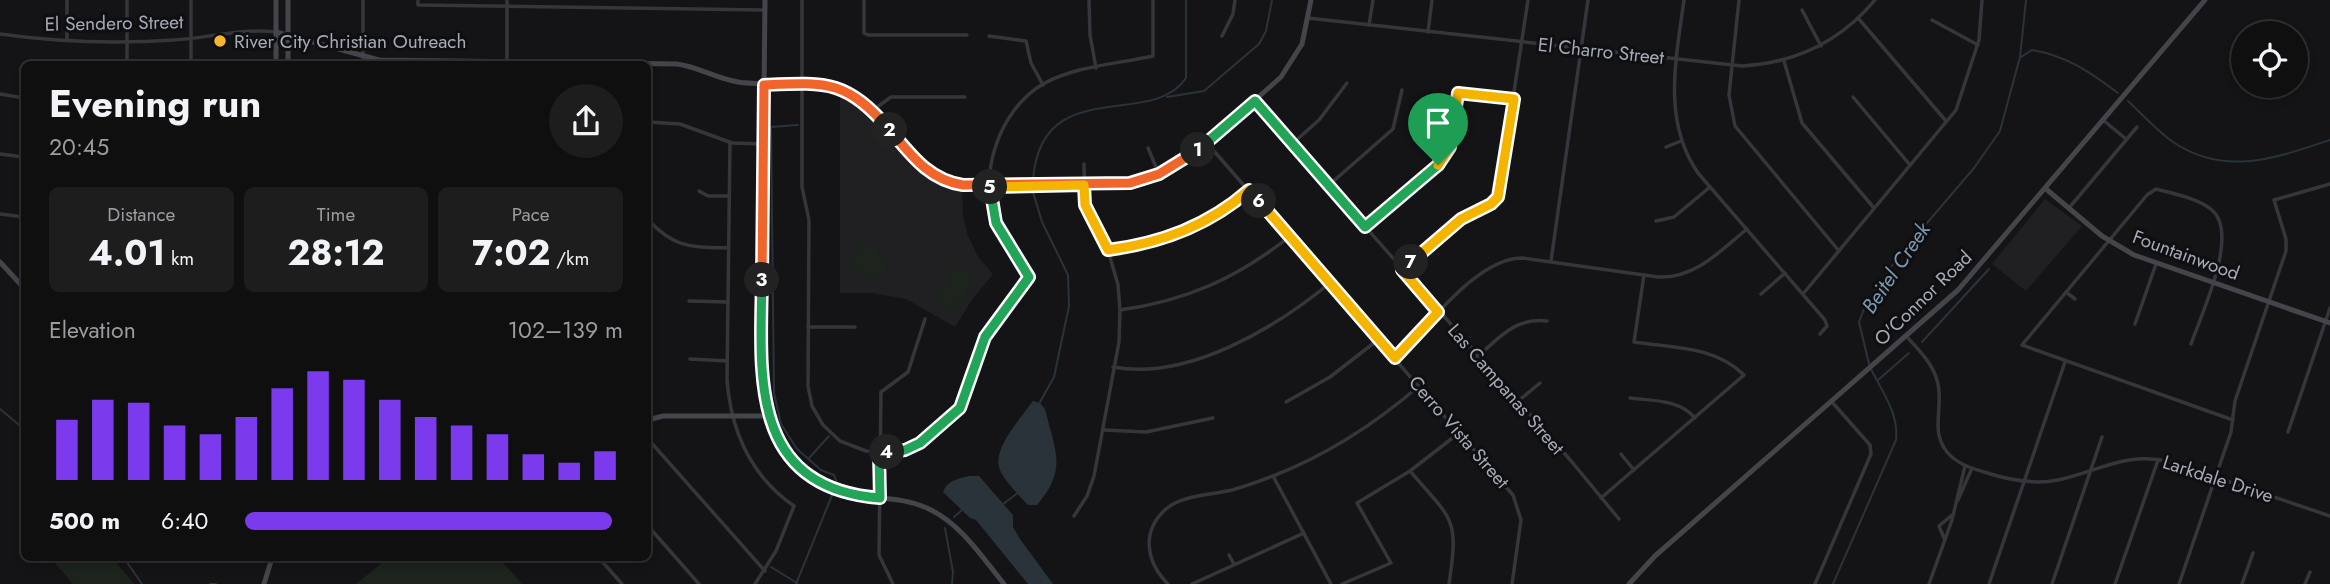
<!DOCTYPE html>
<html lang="en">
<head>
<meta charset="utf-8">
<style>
	:root { --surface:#0f0f10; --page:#1d1d1e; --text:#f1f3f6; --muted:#9b9c9f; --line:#2f2f30; --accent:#7c3aed }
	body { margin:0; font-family:Jost,sans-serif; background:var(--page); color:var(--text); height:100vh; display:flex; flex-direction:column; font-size:26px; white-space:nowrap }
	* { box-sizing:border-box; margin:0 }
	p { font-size:23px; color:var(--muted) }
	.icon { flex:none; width:38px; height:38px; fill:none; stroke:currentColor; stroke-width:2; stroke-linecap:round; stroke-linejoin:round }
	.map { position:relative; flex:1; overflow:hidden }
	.sheet { position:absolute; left:21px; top:61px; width:630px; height:500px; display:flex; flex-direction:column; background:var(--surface); border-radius:10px; box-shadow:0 4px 10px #0003,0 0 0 2px var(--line) }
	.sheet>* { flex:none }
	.tools { position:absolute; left:2231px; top:21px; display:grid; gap:14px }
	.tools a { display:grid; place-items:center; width:77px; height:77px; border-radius:50%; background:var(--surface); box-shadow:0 4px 10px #0003,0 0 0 2px var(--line); font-size:35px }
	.pin { position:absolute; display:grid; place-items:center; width:60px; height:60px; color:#fff; margin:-72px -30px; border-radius:50% 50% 50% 0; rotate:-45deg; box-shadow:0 0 7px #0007 }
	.pin .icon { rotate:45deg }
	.km { position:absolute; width:35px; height:35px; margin:-18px; border-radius:50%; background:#222; color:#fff; font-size:19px; line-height:35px; text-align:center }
	.round { display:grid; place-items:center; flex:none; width:74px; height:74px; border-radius:37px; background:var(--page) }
	.head { display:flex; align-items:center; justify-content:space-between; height:119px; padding:0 28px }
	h1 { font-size:38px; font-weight:700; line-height:52px }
	.metrics { display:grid; grid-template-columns:repeat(3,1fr); gap:10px; height:119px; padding:7px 28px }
	.metrics div { display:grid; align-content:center; border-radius:10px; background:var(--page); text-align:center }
	.metrics b { font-size:35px; font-weight:700 }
	.metrics small { font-size:19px; font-weight:400 }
	.metrics p { font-size:19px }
	.chart { height:196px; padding:14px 28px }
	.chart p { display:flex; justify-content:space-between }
	.chart svg { width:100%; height:126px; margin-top:7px; stroke:var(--accent); stroke-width:6 }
	ul { padding:0 28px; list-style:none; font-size:23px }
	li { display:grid; grid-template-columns:112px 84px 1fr; align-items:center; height:52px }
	li i { height:18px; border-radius:9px; background:var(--accent) }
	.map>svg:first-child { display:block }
</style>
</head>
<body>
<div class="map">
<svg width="2330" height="584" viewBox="0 0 2330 584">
	<rect width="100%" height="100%" fill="#141416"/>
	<g fill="#202023">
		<path d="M840,95L862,108L920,172L942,185L962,190L963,216L968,236L978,257L993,274L973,298L955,327L906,299L872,293H840Z"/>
		<path d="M2045,199L2082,226L2026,291L1992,264Z"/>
	</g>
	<g fill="#1c241d">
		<path d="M861,243L876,248L878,255L888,260L879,281L850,268Z"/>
		<path d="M957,264L975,277L952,311L933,298Z"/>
		<path d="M51,558H112L134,584H73Z"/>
		<path d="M413,558H499L522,584H356L382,563Z"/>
	</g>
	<g fill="#2a333a">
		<path d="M1033,401L1040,403L1045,409C1055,451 1068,469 1037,505H1028C1019,495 1005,482 1000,470C991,449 1022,417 1033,401Z"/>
		<path d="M969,476H979L1013,515V527L1020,539L1053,584H1028L976,520L970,518L943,492C948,480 957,479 969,476Z"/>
	</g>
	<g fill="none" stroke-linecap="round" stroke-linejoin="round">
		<g stroke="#2a333a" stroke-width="2">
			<path d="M2021,57L2032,50C2067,56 2090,72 2118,93"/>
			<path d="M1167,97L1204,91L1259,44L1266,31L1272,0"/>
			<path d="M2128,101C2142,114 2157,131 2173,142C2225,177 2276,158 2330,140"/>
			<path d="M798,125L771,127L774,393L781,424L797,449L821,470L834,475L837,483"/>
			<path d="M1033,180C1041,73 1152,130 1186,78V0"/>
			<path d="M1033,192L1042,222L1068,275L1069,306L1054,377L1040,402"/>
			<path d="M1922,342L1989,269"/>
			<path d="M1869,364L1859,322L1866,304L1898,257L1974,168L2000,131L2020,57L2026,0"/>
			<path d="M1878,380L1909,353"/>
			<path d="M0,409L24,429"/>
			<path d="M809,458L829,436"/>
			<path d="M1002,505L1019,492"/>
			<path d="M954,517L962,510"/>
			<path d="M945,528L953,572L952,584"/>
			<path d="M124,558L142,584"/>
			<path d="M771,567L797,583"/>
			<path d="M210,584H216"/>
			<path d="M796,584L833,493"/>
			<path d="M1833,584L1896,440C1899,413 1882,392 1871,369"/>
		</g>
		<g stroke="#35363b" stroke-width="3.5">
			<path d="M127,0V65"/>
			<path d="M418,0V5L765,10"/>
			<path d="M507,0V61"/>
			<path d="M802,0V187L809,220L808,386L812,406L823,425L840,441L866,451L900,452L920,443L963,405L985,337L1029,277C1018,259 1002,242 995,222C978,174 999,110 1043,84C1075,66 1117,64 1153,56V0"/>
			<path d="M864,0V33L868,35H967"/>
			<path d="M1089,0L1090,35L1096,68"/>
			<path d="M1684,0C1676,59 1662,121 1698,173L1825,320L1827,326L1820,334"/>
			<path d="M1739,0L1729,95L1735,126L1839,251"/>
			<path d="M1802,10L1821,46"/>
			<path d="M1308,18L1742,66C1796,63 1840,42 1875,0"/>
			<path d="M1858,18L1946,121"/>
			<path d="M1932,20L1978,45"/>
			<path d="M1369,25L1373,0"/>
			<path d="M1428,32L1432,0"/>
			<path d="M0,34C57,42 116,44 174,40C209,38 240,28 276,32"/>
			<path d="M989,36L1026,41L1031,63L1043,85"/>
			<path d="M1222,36L1233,14L1235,0"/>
			<path d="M67,40V0"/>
			<path d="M1784,61L1802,123L1874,208"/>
			<path d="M191,65V0"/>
			<path d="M363,65V0"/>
			<path d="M0,94L24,98"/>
			<path d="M1853,97L1910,165"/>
			<path d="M1255,101L1572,462L1619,519"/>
			<path d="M873,110L891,97H965"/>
			<path d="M2103,120L2126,139"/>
			<path d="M648,122L680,124L732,143L764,144"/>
			<path d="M730,142L727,380C731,431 751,476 794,506L776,551L755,584"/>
			<path d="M1207,143L1513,495L1521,520L1512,584"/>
			<path d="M1292,144L1319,120L1347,83"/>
			<path d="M1666,147L1681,141"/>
			<path d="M1148,148L1159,174"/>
			<path d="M0,154L24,157"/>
			<path d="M1329,185L1393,129L1402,90"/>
			<path d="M699,191L708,196H729"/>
			<path d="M2069,208L2137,127"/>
			<path d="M0,214L24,217"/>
			<path d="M648,220C675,248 690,247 728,248"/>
			<path d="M1656,221L1674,217L1710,187"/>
			<path d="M1365,227L1446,154L1458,93L1514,99"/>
			<path d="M1108,250C1161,243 1208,226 1248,190"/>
			<path d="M1551,261L1588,0"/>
			<path d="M1402,270L1453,225L1491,204L1498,197L1528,0"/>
			<path d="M2066,292L2075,299"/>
			<path d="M1761,294L1785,273"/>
			<path d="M1803,294L1956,110L1979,40L1982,0"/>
			<path d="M689,301L728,302"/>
			<path d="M1120,310C1186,301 1237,278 1289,237"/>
			<path d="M2135,324L2156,264"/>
			<path d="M808,327H855"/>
			<path d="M1907,337C1919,350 1932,363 1937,380C1945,405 1929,430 1947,452C1957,464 1971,468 1984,472C2008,480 2033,485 2058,480C2100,471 2126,451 2171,462L2330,516"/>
			<path d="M2191,344C2201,315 2240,234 2212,210C2200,199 2172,193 2156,189L2147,195L2022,345L2233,420"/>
			<path d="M1477,357C1500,337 1516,317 1547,321"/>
			<path d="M1395,358C1427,328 1476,258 1522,258L1658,277C1695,279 1720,251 1747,229"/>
			<path d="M690,359L727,361"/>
			<path d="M1113,367C1188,381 1275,328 1330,283"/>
			<path d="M1630,398C1653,401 1679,399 1695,418"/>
			<path d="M1286,402L1330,377L1379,339"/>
			<path d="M1517,402L1540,383"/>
			<path d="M1104,430L1146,432L1213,418"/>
			<path d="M2288,432L2330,308"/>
			<path d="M648,439L765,571"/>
			<path d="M1621,454L1634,470"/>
			<path d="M1410,471C1453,521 1459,517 1449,584"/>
			<path d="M1273,476L1331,584"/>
			<path d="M1601,498L1744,375C1715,346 1673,348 1634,342L1644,275"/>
			<path d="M1958,500L1972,468"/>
			<path d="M1074,516L1087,496L1094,476L1119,342L1120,310L1118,285L1106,243L1085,205L1084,164"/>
			<path d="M648,526L699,584"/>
			<path d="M1944,538L1939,526L1952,515"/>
			<path d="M1229,555L1234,564"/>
			<path d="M599,558L622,584"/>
			<path d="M893,584L879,555L881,392L908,372L925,319"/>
			<path d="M1168,584C1147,563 1140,532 1166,509C1182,495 1212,495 1232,490C1246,486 1260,481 1273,476C1327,455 1376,423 1419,386"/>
			<path d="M1192,584L1304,533"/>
			<path d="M1342,584L1391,563L1357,503L1410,471L1459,433"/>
			<path d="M1815,584L1871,454L1870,445L1832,402"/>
			<path d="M1929,584L1952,520L1965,466"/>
			<path d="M1989,584L2065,362"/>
			<path d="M2052,584L2102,437"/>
			<path d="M2115,584L2158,460"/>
			<path d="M2179,584L2231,432L2235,401L2286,251V239L2274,200L2330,184"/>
			<path d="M2242,584L2253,553"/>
			<path d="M2305,584L2310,572"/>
		</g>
		<g stroke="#43454b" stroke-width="5">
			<path d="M765,0L761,373C766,432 796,487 860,496C883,499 907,498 929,509C961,524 982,557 1004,584"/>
			<path d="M276,32L379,60L677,64C699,67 717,79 738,82C777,88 818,74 854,95C896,120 910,176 963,185L1130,183L1169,169L1202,147L1281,77L1302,44L1311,0"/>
			<path d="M276,65V0"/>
			<path d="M288,65V0"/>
			<path d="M2046,189L2102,236L2134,255L2330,323"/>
			<path d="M0,262L24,288"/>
			<path d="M648,420L663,416H768"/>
			<path d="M264,584L272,558"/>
			<path d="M1629,584L1655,556L1958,290L2205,0"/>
		</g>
	</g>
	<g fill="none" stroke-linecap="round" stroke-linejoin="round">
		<g stroke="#fff" stroke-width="14">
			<path id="split-1" d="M1198,150L1255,101L1365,227L1438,165"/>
		</g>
		<g stroke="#fff" stroke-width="14">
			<path id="split-2" d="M890,130C911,155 929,180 963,185L1130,183L1159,174L1198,150"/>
		</g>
		<g stroke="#fff" stroke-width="14">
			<path id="split-3" d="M762,280L764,85C828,82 846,80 890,130"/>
		</g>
		<g stroke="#fff" stroke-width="14">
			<path id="split-4" d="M762,280C760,378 750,488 880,498L879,452H887"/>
		</g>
		<g stroke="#fff" stroke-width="14">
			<path id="split-5" d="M887,452L905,450L920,443L960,408L985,337L1029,277L996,223L990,187"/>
		</g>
		<g stroke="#fff" stroke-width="14">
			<path id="split-6" d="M990,187L1084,185L1085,205L1108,250C1161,243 1208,226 1249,190L1259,201"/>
		</g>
		<g stroke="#fff" stroke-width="14">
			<path id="split-7" d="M1259,201L1395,358L1438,312L1402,270L1411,262"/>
		</g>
		<g stroke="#fff" stroke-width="14">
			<path id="split-8" d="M1411,262L1461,219L1491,204L1498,197L1514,99L1458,93L1450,147L1438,165"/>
		</g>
		<use href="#split-1" stroke="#22a559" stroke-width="9"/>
		<use href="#split-2" stroke="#f0652b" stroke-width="9"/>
		<use href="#split-3" stroke="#f0652b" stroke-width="9"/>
		<use href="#split-4" stroke="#22a559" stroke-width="9"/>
		<use href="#split-5" stroke="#22a559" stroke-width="9"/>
		<use href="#split-6" stroke="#f5b400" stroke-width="9"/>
		<use href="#split-7" stroke="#f5b400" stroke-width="9"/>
		<use href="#split-8" stroke="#f5b400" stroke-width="9"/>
	</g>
	<circle fill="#f5b52d" stroke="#0f0f11" stroke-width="2.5" cx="220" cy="41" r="7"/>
	<g text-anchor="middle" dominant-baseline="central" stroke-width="6" stroke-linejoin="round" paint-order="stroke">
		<g font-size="19" fill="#a5aab6" stroke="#0f0f11">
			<text transform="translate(114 23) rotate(-1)">El Sendero Street</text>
			<text transform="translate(1601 51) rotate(6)">El Charro Street</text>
			<text transform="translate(2186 255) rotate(20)">Fountainwood</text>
			<text transform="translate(1923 298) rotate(-44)">O'Connor Road</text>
			<text transform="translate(1506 389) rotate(49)">Las Campanas Street</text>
			<text transform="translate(1459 432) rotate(49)">Cerro Vista Street</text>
			<text transform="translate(2218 479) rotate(18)">Larkdale Drive</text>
		</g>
		<g font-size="19" fill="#a5aab6" stroke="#0f0f11" text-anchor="start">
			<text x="234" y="41">River City Christian Outreach</text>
		</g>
		<g font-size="21" font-style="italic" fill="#7b98b2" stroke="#0f0f11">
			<text transform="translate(1896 268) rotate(-56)">Beitel Creek</text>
		</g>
	</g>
</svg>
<div class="tools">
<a><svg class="icon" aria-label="locate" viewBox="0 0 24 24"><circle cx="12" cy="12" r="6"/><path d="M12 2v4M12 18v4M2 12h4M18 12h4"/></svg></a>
</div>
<div class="pin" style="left:1438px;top:165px;background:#1e9e55"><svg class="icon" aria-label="arrive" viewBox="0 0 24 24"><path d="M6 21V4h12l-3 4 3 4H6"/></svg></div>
<b class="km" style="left:1198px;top:150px">1</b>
<b class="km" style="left:890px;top:130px">2</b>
<b class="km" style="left:762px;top:280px">3</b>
<b class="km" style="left:887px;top:452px">4</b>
<b class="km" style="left:990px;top:187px">5</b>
<b class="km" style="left:1259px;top:201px">6</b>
<b class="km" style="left:1411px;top:262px">7</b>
<section class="sheet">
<div class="head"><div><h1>Evening run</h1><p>20:45</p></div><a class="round"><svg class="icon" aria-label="share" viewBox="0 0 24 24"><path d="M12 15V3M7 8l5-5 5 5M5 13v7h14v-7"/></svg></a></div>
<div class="metrics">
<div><p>Distance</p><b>4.01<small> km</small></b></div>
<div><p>Time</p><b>28:12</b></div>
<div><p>Pace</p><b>7:02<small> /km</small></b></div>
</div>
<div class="chart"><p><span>Elevation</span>102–139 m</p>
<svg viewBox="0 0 160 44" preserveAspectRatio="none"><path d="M5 44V23M15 44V16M25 44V17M35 44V25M45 44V28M55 44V22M65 44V12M75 44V6M85 44V9M95 44V16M105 44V22M115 44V25M125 44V28M135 44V35M145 44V38M155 44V34"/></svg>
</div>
<ul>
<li><b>500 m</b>6:40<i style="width:97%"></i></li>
</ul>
</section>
</div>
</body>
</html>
